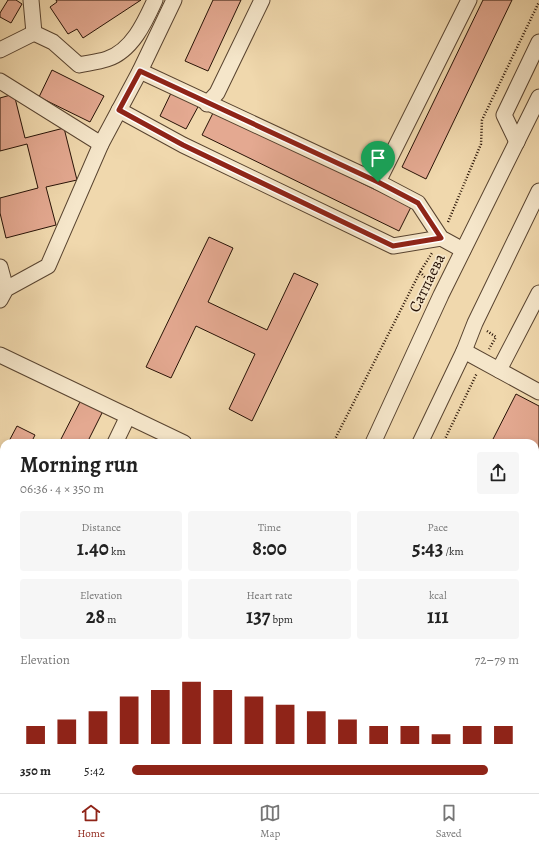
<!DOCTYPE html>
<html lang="en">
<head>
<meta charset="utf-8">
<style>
	:root { --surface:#fff; --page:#f6f6f6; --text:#222; --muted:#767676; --line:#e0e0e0; --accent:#8f2418 }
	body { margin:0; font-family:Alegreya,serif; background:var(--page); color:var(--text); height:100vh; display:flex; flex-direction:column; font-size:15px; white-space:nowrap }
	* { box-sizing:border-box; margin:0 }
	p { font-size:13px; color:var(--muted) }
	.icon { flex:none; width:22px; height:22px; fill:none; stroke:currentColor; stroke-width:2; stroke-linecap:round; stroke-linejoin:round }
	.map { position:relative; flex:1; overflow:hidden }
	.side { position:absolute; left:0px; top:439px; width:539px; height:354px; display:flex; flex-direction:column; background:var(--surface); border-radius:12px 12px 0 0; box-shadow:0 2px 6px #0003 }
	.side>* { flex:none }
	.pin { position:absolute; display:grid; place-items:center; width:34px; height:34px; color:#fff; margin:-41px -17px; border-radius:50% 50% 50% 0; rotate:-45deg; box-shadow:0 0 4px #0007 }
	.pin .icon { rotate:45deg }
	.round { display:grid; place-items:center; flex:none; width:42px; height:42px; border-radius:4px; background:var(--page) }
	.head { display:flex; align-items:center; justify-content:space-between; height:68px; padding:0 20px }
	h1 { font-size:22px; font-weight:700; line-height:30px }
	.metrics { display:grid; grid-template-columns:repeat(3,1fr); gap:6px; height:68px; padding:4px 20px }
	.metrics div { display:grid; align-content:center; border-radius:4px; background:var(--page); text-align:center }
	.metrics b { font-size:20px; font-weight:700 }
	.metrics small { font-size:11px; font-weight:400 }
	.metrics p { font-size:11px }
	.chart { height:112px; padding:8px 20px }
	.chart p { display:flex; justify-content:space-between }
	.chart svg { width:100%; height:72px; margin-top:4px; stroke:var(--accent); stroke-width:6 }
	ul { padding:0 20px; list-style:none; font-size:13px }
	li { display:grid; grid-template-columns:64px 48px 1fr; align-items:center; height:30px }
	li i { height:10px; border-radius:5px; background:var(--accent) }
	.menu { display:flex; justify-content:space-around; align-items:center; height:56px; border-top:1px solid var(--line); background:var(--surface); font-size:11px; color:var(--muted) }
	.menu a { display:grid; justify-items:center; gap:2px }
	.menu .current { color:var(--accent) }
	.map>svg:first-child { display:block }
</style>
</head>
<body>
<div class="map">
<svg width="539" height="793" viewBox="0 0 539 793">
	<rect width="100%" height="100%" fill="#f0d8ad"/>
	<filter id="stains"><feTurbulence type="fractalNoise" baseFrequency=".005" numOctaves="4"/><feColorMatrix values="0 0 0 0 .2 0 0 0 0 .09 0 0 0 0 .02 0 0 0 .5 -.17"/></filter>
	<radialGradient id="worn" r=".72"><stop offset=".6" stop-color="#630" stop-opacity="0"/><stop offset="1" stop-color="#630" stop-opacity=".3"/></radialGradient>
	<g fill="#e4a991" stroke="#271206">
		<path d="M8,0H16L22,4L11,23L0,17V13Z"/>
		<path d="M56,0H141L83,38L77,29L68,34L50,7L57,2Z"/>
		<path d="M213,0H241L208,71L185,61Z"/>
		<path d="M483,0H512L426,179L402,167Z"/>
		<path d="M52,70L104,96L90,122L39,97Z"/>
		<path d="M172,91L199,105L186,129L160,116Z"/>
		<path d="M14,94L25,138L64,128L77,180L46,187L56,225L6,238L0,213V198L38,188L27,144L0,151V98Z"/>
		<path d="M214,111L411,207L399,231L202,135Z"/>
		<path d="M209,237L233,248L208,302L267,330L294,273L318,284L252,421L229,409L255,354L196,326L171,378L146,367Z"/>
		<path d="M516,394L539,406V485L535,493V443H491Z"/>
		<path d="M81,400L103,411L87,443H59Z"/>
		<path d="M17,426L35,435L31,443H8Z"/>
		<path d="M2,461L4,462V500L0,508V465Z"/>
		<path d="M4,556V605L0,603V564Z"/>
		<path d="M539,621V678L535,676V629Z"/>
		<path d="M4,717V747L0,749V718Z"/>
		<path d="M539,736V793H511L513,789H535V744Z"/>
		<path d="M106,789H134L132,793H104Z"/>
		<path d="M299,789H310L318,793H297Z"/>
		<path d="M407,789H436L434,793H405Z"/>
	</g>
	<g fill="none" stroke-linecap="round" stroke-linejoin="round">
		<g stroke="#594430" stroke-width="17">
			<g id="minor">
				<path d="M31,0L34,33"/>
				<path d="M34,33L53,42L79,65C88,63 98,62 107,59C132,51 145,22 155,0"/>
				<path d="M0,50L34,33"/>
				<path d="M140,71L378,182L418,203L441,238L463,250"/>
				<path d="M0,81L101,144"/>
				<path d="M207,104L217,93L262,0"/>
				<path d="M119,110L183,145L393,246L441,238"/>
				<path d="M517,142L504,115L539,42"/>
				<path d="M378,182L469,0"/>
				<path d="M0,267L6,289"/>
				<path d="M0,300L6,289L48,266L101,144L140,71L174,0"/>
				<path d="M464,351L539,392"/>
				<path d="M0,355L184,443"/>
				<path d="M499,370L539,293"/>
				<path d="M115,443L128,416"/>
				<path d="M373,443L441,295L539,97"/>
				<path d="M420,443L464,351L475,323L539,191"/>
				<path d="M0,641L4,643"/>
				<path d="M535,718L539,720"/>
				<path d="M327,789L335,793"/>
				<path d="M85,793L87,789"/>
				<path d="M205,793L207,789"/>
				<path d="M253,793L254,789"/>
				<path d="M361,793L363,789"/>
				<path d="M464,793L466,789"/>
			</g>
		</g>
		<g stroke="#271206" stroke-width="2.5" stroke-dasharray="1 2" stroke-linecap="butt">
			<path d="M448,222L481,144L482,120L539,2"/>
			<path d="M420,272L431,284"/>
			<path d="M487,331L496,337L489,349"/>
			<path d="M333,443L420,272L432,253"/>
			<path d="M443,443L477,373"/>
			<path d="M167,793L169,789"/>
		</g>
		<use href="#minor" stroke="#f5e6ca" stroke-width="15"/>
	</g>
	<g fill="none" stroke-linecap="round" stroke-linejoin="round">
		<g stroke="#fff" stroke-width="8">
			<path id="route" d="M140,71L378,182L418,203L441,238L393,246L183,145L119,110Z"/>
		</g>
		<use href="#route" stroke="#8f2418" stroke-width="5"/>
	</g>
	<g text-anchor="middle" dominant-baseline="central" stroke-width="3.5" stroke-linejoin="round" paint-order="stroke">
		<g font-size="16" fill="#271206" stroke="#f5e6ca">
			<text transform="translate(427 283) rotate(-64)">Сатпаева</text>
		</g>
	</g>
	<rect width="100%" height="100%" filter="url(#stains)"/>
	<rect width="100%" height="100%" fill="url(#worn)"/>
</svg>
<div class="pin" style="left:378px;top:182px;background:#1e9e55"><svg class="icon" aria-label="arrive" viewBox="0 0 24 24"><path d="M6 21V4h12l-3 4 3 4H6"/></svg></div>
<section class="side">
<div class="head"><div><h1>Morning run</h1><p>06:36 · 4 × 350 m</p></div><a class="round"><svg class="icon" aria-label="share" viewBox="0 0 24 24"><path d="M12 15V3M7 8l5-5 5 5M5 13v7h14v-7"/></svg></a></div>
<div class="metrics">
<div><p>Distance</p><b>1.40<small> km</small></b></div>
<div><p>Time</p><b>8:00</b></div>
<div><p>Pace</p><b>5:43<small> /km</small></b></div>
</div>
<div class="metrics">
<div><p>Elevation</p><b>28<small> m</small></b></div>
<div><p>Heart rate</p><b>137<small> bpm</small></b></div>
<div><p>kcal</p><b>111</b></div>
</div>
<div class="chart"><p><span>Elevation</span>72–79 m</p>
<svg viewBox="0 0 160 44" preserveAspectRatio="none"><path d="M5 44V33M15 44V29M25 44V24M35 44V15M45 44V11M55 44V6M65 44V11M75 44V15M85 44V20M95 44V24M105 44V29M115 44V33M125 44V33M135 44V38M145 44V33M155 44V33"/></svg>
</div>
<ul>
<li><b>350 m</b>5:42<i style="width:92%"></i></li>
</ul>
</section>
</div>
<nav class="menu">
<a class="current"><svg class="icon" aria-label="home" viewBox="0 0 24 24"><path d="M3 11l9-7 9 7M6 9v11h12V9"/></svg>Home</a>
<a><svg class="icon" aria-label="map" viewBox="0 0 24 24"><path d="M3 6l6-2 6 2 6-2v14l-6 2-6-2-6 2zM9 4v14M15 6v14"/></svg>Map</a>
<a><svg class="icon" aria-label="saved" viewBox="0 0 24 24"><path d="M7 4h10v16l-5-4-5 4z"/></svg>Saved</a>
</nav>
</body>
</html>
